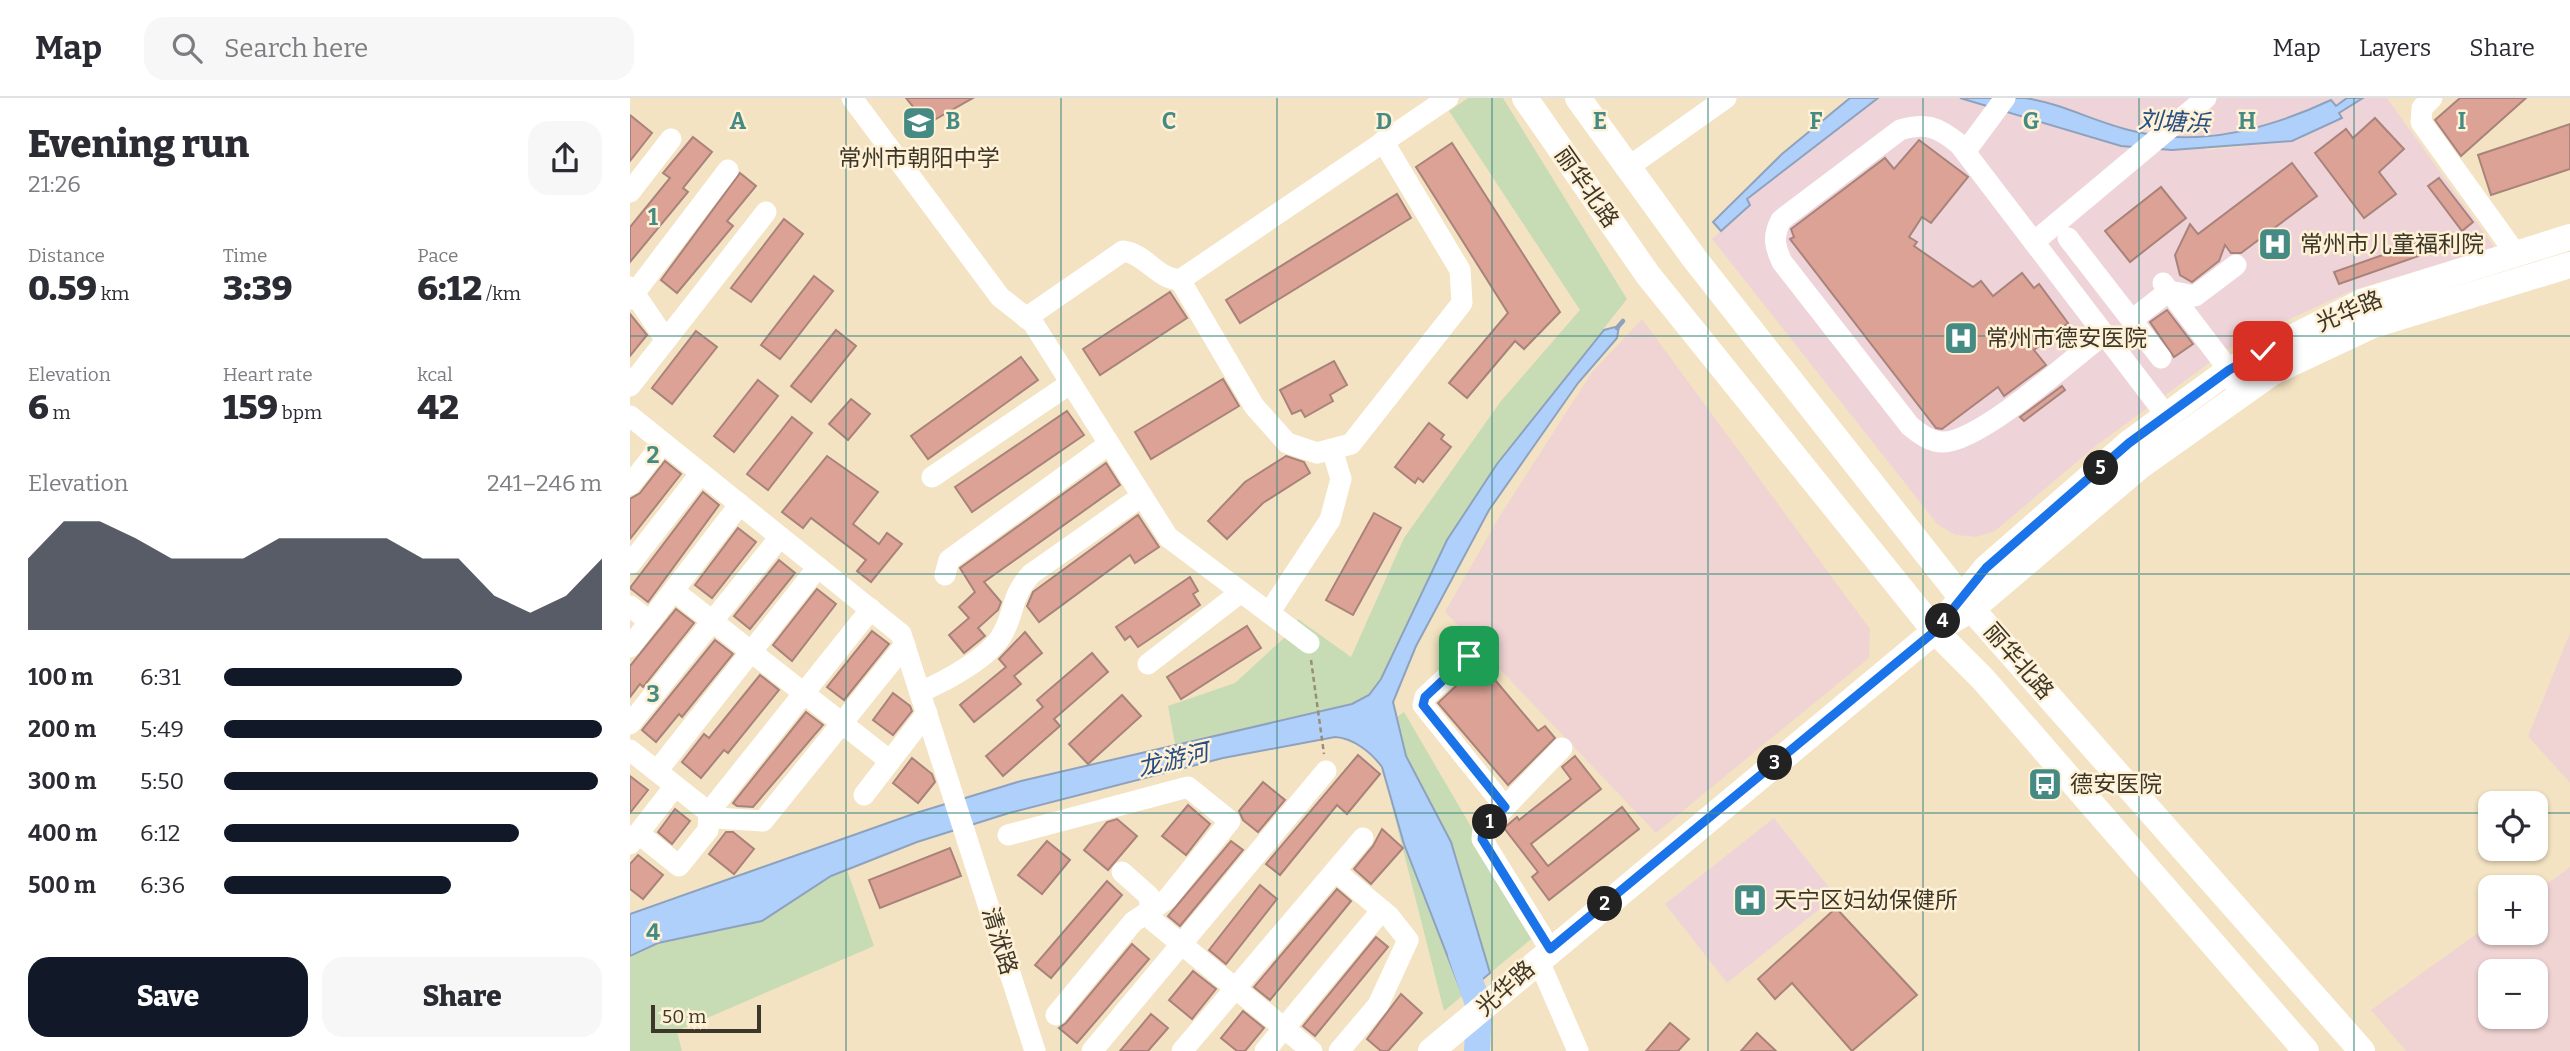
<!DOCTYPE html>
<html lang="en">
<head>
<meta charset="utf-8">
<style>
	:root { --surface:#fff; --page:#f7f7f7; --text:#2b2b33; --muted:#7c7c81; --line:#e1e1e2; --accent:#111827 }
	body { margin:0; font-family:Bitter,"Noto Sans SC",serif; background:var(--page); color:var(--text); height:100vh; display:flex; flex-direction:column; font-size:26px; white-space:nowrap }
	* { box-sizing:border-box; margin:0 }
	p { font-size:23px; color:var(--muted) }
	.icon { flex:none; width:38px; height:38px; fill:none; stroke:currentColor; stroke-width:2; stroke-linecap:round; stroke-linejoin:round }
	.map { position:relative; flex:1; overflow:hidden }
	.side { display:flex; flex-direction:column; background:var(--surface); width:630px }
	.side>* { flex:none }
	.controls { position:absolute; left:1848px; top:693px; display:grid; gap:14px }
	.controls a { display:grid; place-items:center; width:70px; height:70px; border-radius:14px; background:var(--surface); box-shadow:0 2px 5px #0004; font-size:35px }
	.scale { position:absolute; left:21px; bottom:18px; width:110px; box-sizing:border-box; padding-left:7px; border:4px solid #3d3729; border-top:0; font-size:19px; line-height:24px; white-space:nowrap; color:#3d3729; -webkit-text-stroke:5px #fff1d6; paint-order:stroke }
	.pin { position:absolute; display:grid; place-items:center; width:60px; height:60px; color:#fff; margin:-30px; border-radius:14px; box-shadow:0 4px 10px #0006 }
	.km { position:absolute; width:35px; height:35px; margin:-18px; border-radius:50%; background:#222; color:#fff; font-size:19px; line-height:35px; text-align:center }
	.round { display:grid; place-items:center; flex:none; width:74px; height:74px; border-radius:21px; background:var(--page) }
	.headline { display:flex; align-items:center; justify-content:space-between; height:119px; padding:0 28px }
	h1 { font-size:38px; font-weight:800; line-height:52px }
	.metrics { display:grid; grid-template-columns:repeat(3,1fr); gap:10px; height:119px; padding:7px 28px }
	.metrics div { display:grid; align-content:center }
	.metrics b { font-size:35px; font-weight:800 }
	.metrics small { font-size:19px; font-weight:400 }
	.metrics p { font-size:19px }
	.chart { height:196px; padding:14px 28px }
	.chart p { display:flex; justify-content:space-between }
	.chart svg { width:100%; height:126px; margin-top:7px; fill:var(--accent); opacity:.7 }
	.button { display:flex; gap:14px; margin-top:auto; padding:14px 28px }
	.button a { flex:1; height:80px; border-radius:21px; background:var(--accent); color:#fff; font-size:28px; font-weight:800; line-height:80px; text-align:center }
	.button a+a { background:var(--page); color:var(--text) }
	ul { padding:0 28px; list-style:none; font-size:23px }
	li { display:grid; grid-template-columns:112px 84px 1fr; align-items:center; height:52px }
	li i { height:18px; border-radius:9px; background:var(--accent) }
	header { display:flex; align-items:center; gap:42px; box-sizing:border-box; height:98px; padding:0 35px; background:var(--surface); border-bottom:2px solid var(--line) }
	header strong { font-size:33px }
	nav { display:flex; gap:38px; margin-inline-start:auto; font-size:24px }
	.search { width:490px; height:63px; background:var(--page); display:flex; align-items:center; gap:18px; box-sizing:border-box; padding:0 24px; border-radius:21px; color:var(--muted); font-size:26px }
	main { display:flex; flex:1; min-height:0 }
	.map>svg:first-child { display:block }
</style>
</head>
<body>
<header>
<strong>Map</strong>
<div class="search"><svg class="icon" aria-label="search" viewBox="0 0 24 24"><circle cx="10" cy="10" r="6"/><path d="M15 15l6 6"/></svg>Search here</div>
<nav><a>Map</a><a>Layers</a><a>Share</a></nav>
</header>
<main>
<section class="side">
<div class="headline"><div><h1>Evening run</h1><p>21:26</p></div><a class="round"><svg class="icon" aria-label="share" viewBox="0 0 24 24"><path d="M12 15V3M7 8l5-5 5 5M5 13v7h14v-7"/></svg></a></div>
<div class="metrics">
<div><p>Distance</p><b>0.59<small> km</small></b></div>
<div><p>Time</p><b>3:39</b></div>
<div><p>Pace</p><b>6:12<small> /km</small></b></div>
</div>
<div class="metrics">
<div><p>Elevation</p><b>6<small> m</small></b></div>
<div><p>Heart rate</p><b>159<small> bpm</small></b></div>
<div><p>kcal</p><b>42</b></div>
</div>
<div class="chart"><p><span>Elevation</span>241–246 m</p>
<svg viewBox="0 0 160 44" preserveAspectRatio="none"><path d="M0 44V19L10 6L20 6L30 12L40 19L50 19L60 19L70 12L80 12L90 12L100 12L110 19L120 19L130 32L140 38L150 32L160 19V44z"/></svg>
</div>
<ul>
<li><b>100 m</b>6:31<i style="width:63%"></i></li>
<li><b>200 m</b>5:49<i style="width:100%"></i></li>
<li><b>300 m</b>5:50<i style="width:99%"></i></li>
<li><b>400 m</b>6:12<i style="width:78%"></i></li>
<li><b>500 m</b>6:36<i style="width:60%"></i></li>
</ul>
<div class="button"><a>Save</a><a>Share</a></div>
</section>
<div class="map">
<svg width="1940" height="953" viewBox="0 0 1940 953">
	<rect width="100%" height="100%" fill="#f4e3c2"/>
	<g fill="#efd4d3" fill-rule="evenodd">
		<path d="M1012,221L1240,531L1239,560L1026,735L815,514L869,419L962,274Z"/>
		<path d="M1940,535V685L1898,638Z"/>
		<path d="M1940,769V953H1776L1741,912L1860,826V835H1906V794ZM1906,873V919H1860V873Z"/>
	</g>
	<g fill="#eed4d8">
		<path d="M1248,0H1717L1705,8L1701,3L1655,23L1581,38H1548L1578,52L1662,43L1711,20L1709,15L1733,0H1757L1865,150L1723,192L1604,247L1467,347L1365,433L1346,439L1326,437L1308,427L1082,141L1120,107L1116,101Z"/>
		<path d="M1144,720L1206,798L1097,885L1035,806Z"/>
	</g>
	<g fill="#c7dcb5">
		<path d="M838,0H873L997,201L867,366L817,442L751,581L740,597L722,606L545,646L538,608L605,585L654,540L668,521L721,559L774,440L871,303L950,212L819,13Z"/>
		<path d="M774,614L905,838L814,913L752,669L744,658L727,647Z"/>
		<path d="M217,772L244,848L47,933L52,953H0V838Z"/>
	</g>
	<g fill="#b0d0fc" stroke="#8ea2bd" stroke-width="2">
		<path d="M1220,0H1248L1117,101L1120,107L1091,133L1083,124L1152,56Z"/>
		<path d="M1330,0C1351,0 1374,0 1395,0C1431,5 1467,25 1503,33C1570,50 1641,30 1701,2L1706,8L1717,0H1733L1709,15L1712,20L1662,43L1542,52L1491,48Z"/>
		<path d="M989,228L987,240L948,285L859,412L786,548L763,604L776,658L821,744L860,875L833,898L774,746L752,669C741,654 723,640 705,639L593,660L379,715L287,744L201,778L132,823L28,845L0,858V816L286,715L391,683L722,606L739,597L751,581L817,442L867,366L974,232Z"/>
	</g>
	<g fill="none" stroke-linecap="round" stroke-linejoin="round">
		<path stroke="#8ea2bd" stroke-width="4.5" d="M987,230L993,223"/>
		<path stroke="#b0d0fc" stroke-width="26" d="M831,856L849,909L847,953"/>
	</g>
	<g fill="#dba295" stroke="#a9837b" stroke-width="2">
		<path d="M276,0H343L297,26Z"/>
		<path d="M1830,0H1896L1831,58L1805,22Z"/>
		<path d="M0,17L22,35L0,63Z"/>
		<path d="M1745,20L1774,51L1749,74L1766,96L1734,120L1685,55L1716,31L1723,40Z"/>
		<path d="M1940,26V71L1861,97L1848,57Z"/>
		<path d="M63,39L82,54L53,90L58,94L0,164V129L40,80L33,75Z"/>
		<path d="M1289,42L1338,79L1301,125L1292,119L1279,139L1287,144L1284,148L1343,189L1351,183L1363,198L1392,175L1404,190L1409,186L1438,225L1404,252L1416,267L1374,298L1368,289L1312,331L1306,330L1160,141L1164,139L1161,131L1255,60L1264,71Z"/>
		<path d="M822,45L930,214L894,251L885,243L837,300L819,285L878,215L786,69Z"/>
		<path d="M1662,65L1687,98L1611,155H1601L1595,147L1589,163L1562,184L1550,177L1545,157L1560,126L1568,136Z"/>
		<path d="M110,75L126,88L97,123L103,128L47,195L31,182Z"/>
		<path d="M1809,80L1843,124L1832,133L1798,88Z"/>
		<path d="M1531,89L1556,120L1500,164L1475,133Z"/>
		<path d="M767,96L781,120L610,225L596,202Z"/>
		<path d="M154,121L173,136L121,204L101,190Z"/>
		<path d="M1810,137L1814,149L1709,186L1704,174Z"/>
		<path d="M184,178L203,193L150,261L131,247Z"/>
		<path d="M540,194L557,220L470,277L453,251Z"/>
		<path d="M1537,212L1563,246L1544,259L1520,224Z"/>
		<path d="M0,216L17,237L0,258Z"/>
		<path d="M206,232L226,248L181,304L161,288Z"/>
		<path d="M66,233L87,249L42,306L22,290Z"/>
		<path d="M391,259L408,282L298,361L281,338Z"/>
		<path d="M704,263L717,287L700,297L703,303L675,319L671,312L662,316L650,292Z"/>
		<path d="M593,281L609,308L521,361L505,334Z"/>
		<path d="M128,282L148,298L104,354L84,338Z"/>
		<path d="M1432,288L1435,292L1394,323L1390,319Z"/>
		<path d="M221,301L240,316L218,342L199,326Z"/>
		<path d="M437,313L454,337L342,414L325,389Z"/>
		<path d="M162,319L182,335L138,392L117,376Z"/>
		<path d="M799,325L814,337L811,341L821,349L793,384L788,380L785,385L765,369Z"/>
		<path d="M197,358L248,394L223,426L249,446L257,435L272,446L241,484L227,473L236,462L181,420L173,430L152,414Z"/>
		<path d="M656,358L674,364L680,375L633,405L597,441L578,423L615,384Z"/>
		<path d="M35,363L51,376L0,441V401L10,395Z"/>
		<path d="M476,365L490,387L354,484L371,504L368,512L348,530L355,538L334,555L319,537L339,520L329,509L345,494L330,470Z"/>
		<path d="M73,394L89,407L18,504L0,490Z"/>
		<path d="M744,415L771,430L723,517L696,502Z"/>
		<path d="M508,417L529,449L505,465L500,457L409,524L397,508L403,494Z"/>
		<path d="M108,430L126,444L82,500L65,487Z"/>
		<path d="M149,462L165,475L120,531L104,518Z"/>
		<path d="M560,479L568,493L563,496L570,507L508,549L500,538L495,542L486,529Z"/>
		<path d="M187,491L206,506L162,563L143,547Z"/>
		<path d="M46,511L64,525L13,589L10,586L0,599V568Z"/>
		<path d="M617,528L631,550L551,601L537,579Z"/>
		<path d="M242,533L259,546L214,602L197,589Z"/>
		<path d="M395,534L412,555L384,578L391,586L344,624L330,607L376,569L369,561Z"/>
		<path d="M85,542L103,556L52,619L49,616L26,644L12,632Z"/>
		<path d="M462,555L478,574L424,621L430,628L373,678L356,658L413,609L407,602Z"/>
		<path d="M843,572L851,583L860,576L908,633L915,628L925,640L878,687L808,605Z"/>
		<path d="M130,577L149,592L98,655L94,652L71,680L52,664L74,636L79,640Z"/>
		<path d="M263,595L280,608L282,613L263,637L243,622Z"/>
		<path d="M492,597L511,618L458,666L439,646Z"/>
		<path d="M176,614L193,627L123,709L107,708L103,705Z"/>
		<path d="M728,657L750,676L717,716L707,707L650,777L636,766Z"/>
		<path d="M945,658L971,691L901,746L918,768L992,709L1009,731L919,802L902,779L908,774L874,730L887,719L889,722L941,681L932,669Z"/>
		<path d="M282,660L302,676L305,684L288,705L263,685Z"/>
		<path d="M0,678L18,692L0,715Z"/>
		<path d="M633,684L655,702L628,734L613,722L609,713Z"/>
		<path d="M558,707L580,726L556,757L532,738Z"/>
		<path d="M45,711L60,723L42,746L28,734Z"/>
		<path d="M487,721L507,738L478,772L454,752L477,724Z"/>
		<path d="M752,731L773,750L741,786L724,771L743,748Z"/>
		<path d="M96,734H103L124,751L104,776L79,756Z"/>
		<path d="M417,743L440,762L412,796L388,777Z"/>
		<path d="M601,743L613,752L550,828L538,818Z"/>
		<path d="M320,750L331,778L250,810L239,782Z"/>
		<path d="M8,757L33,777L13,801L0,791V766Z"/>
		<path d="M477,783L492,797L421,880L405,867Z"/>
		<path d="M630,787L647,801L596,866L579,852Z"/>
		<path d="M707,791L721,803L640,902L624,889Z"/>
		<path d="M1206,810L1287,897L1222,953L1162,885L1145,901L1128,881Z"/>
		<path d="M746,839L758,849L685,938L673,928Z"/>
		<path d="M502,846L519,861L447,945L429,930L436,925Z"/>
		<path d="M563,873L586,891L562,921L539,902Z"/>
		<path d="M771,896L792,915L758,953H751L737,941Z"/>
		<path d="M613,913L634,930L615,953H607L591,940Z"/>
		<path d="M521,916L538,930L518,953H490Z"/>
		<path d="M1040,925L1059,941L1048,953H1016Z"/>
		<path d="M1127,935L1146,953H1111Z"/>
	</g>
	<g fill="none" stroke-linecap="round" stroke-linejoin="round">
		<path stroke="#988d75" stroke-width="2.5" stroke-dasharray="5 3.5" stroke-linecap="butt" d="M681,562L694,656"/>
		<g stroke="#fff" stroke-width="21">
			<path d="M222,0L370,199L403,225L538,439L679,545"/>
			<path d="M1802,0L1792,10L1791,24L1886,156"/>
			<path d="M1335,54L1375,0"/>
			<path d="M997,70L1096,0"/>
			<path d="M0,94L41,41"/>
			<path d="M1438,140L1531,260"/>
			<path d="M1404,144L1576,0"/>
			<path d="M550,182L624,308L657,345L687,355L721,346L832,205L830,172L753,43"/>
			<path d="M1533,185L1599,272L1610,298"/>
			<path d="M0,189L36,242"/>
			<path d="M0,201L98,72"/>
			<path d="M396,220L493,153C516,156 527,181 550,182L818,0"/>
			<path d="M1502,222L1539,193L1565,198L1606,167"/>
			<path d="M1474,236C1442,261 1350,344 1313,344C1300,344 1290,336 1280,328L1152,164C1144,147 1143,138 1151,122L1270,32C1296,24 1308,29 1329,46L1536,317"/>
			<path d="M0,288L136,114"/>
			<path d="M0,318L271,536L405,953"/>
			<path d="M302,379L441,285"/>
			<path d="M0,387L33,345"/>
			<path d="M0,466L71,375"/>
			<path d="M315,477L319,462L479,346"/>
			<path d="M44,493L260,663"/>
			<path d="M0,508L20,524"/>
			<path d="M639,515L700,422L711,381L702,351"/>
			<path d="M0,549L110,406"/>
			<path d="M839,558L795,599L793,607L875,709"/>
			<path d="M518,566L611,494"/>
			<path d="M290,594C314,584 361,559 373,535C386,511 380,500 401,476L512,398"/>
			<path d="M0,626L150,439"/>
			<path d="M0,652L86,720L133,723L275,547"/>
			<path d="M27,673L188,469"/>
			<path d="M234,697L297,615"/>
			<path d="M8,735L49,768L78,732L79,714L241,511"/>
			<path d="M378,737L558,689L600,723L537,801L503,824L426,917"/>
			<path d="M0,746L45,688"/>
			<path d="M705,773L759,818L778,842L748,907L709,953"/>
			<path d="M492,774L519,798L522,822L682,953"/>
			<path d="M920,851L852,741L853,732L932,650"/>
			<path d="M908,861L948,953"/>
			<path d="M462,953L696,673"/>
			<path d="M552,953L733,740"/>
			<path d="M635,953L752,812"/>
		</g>
		<g stroke="#fff" stroke-width="26">
			<path d="M895,0L1018,177L1305,533L1353,581L1676,953"/>
			<path d="M948,0L1064,160L1331,499L1732,953"/>
			<path d="M1322,512L1356,470L1499,345L1599,272L1732,204L1940,139"/>
			<path d="M801,953L1305,533L1343,510L1509,369L1643,274L1743,227L1940,167"/>
		</g>
	</g>
	<g fill="none" stroke-linecap="round" stroke-linejoin="round">
		<g stroke="#fff" stroke-width="14">
			<path id="route" d="M839,558L795,599L793,607L875,709L853,732L852,741L920,851L1305,533L1356,470L1499,345L1599,272L1633,253"/>
		</g>
		<use href="#route" stroke="#1a73e8" stroke-width="9"/>
	</g>
	<path fill="none" stroke="#458b84" stroke-width="2" stroke-opacity="0.55" d="M216,0V953M431,0V953M647,0V953M862,0V953M1078,0V953M1293,0V953M1509,0V953M1724,0V953M0,238H1940M0,476H1940M0,715H1860M1906,715H1940"/>
	<defs>
		<g id="school-square" transform="scale(1.75)"><rect x="-9" y="-9" width="18" height="18" rx="4" fill="#458b84" stroke="#fff1d6"/><path d="M0-5L7-2L0 1L-7-2ZM-4 1L0 2.5L4 1V4Q0 6-4 4Z" fill="#fff"/></g>
		<g id="hospital-square" transform="scale(1.75)"><rect x="-9" y="-9" width="18" height="18" rx="4" fill="#458b84" stroke="#fff1d6"/><path d="M-5-5h3v3.5h4V-5h3V5h-3V1.5h-4V5h-3Z" fill="#fff"/></g>
		<g id="bus-square" transform="scale(1.75)"><rect x="-9" y="-9" width="18" height="18" rx="4" fill="#458b84" stroke="#fff1d6"/><path d="M-5-6H5V4H4V6H2V4H-2V6H-4V4H-5ZM-3.5-4V0h7V-4ZM-3.5 1.2v1.5H-2V1.2ZM2 1.2v1.5H3.5V1.2Z" fill="#fff"/></g>
	</defs>
	<g fill-rule="evenodd">
		<use href="#school-square" x="289" y="25"/>
		<use href="#hospital-square" x="1645" y="146"/>
		<use href="#hospital-square" x="1331" y="240"/>
		<use href="#bus-square" x="1415" y="686"/>
		<use href="#hospital-square" x="1120" y="802"/>
	</g>
	<g text-anchor="middle" dominant-baseline="central" stroke-width="5" stroke-linejoin="round" paint-order="stroke">
		<g font-size="23" fill="#3d3729" stroke="#fff1d6" text-anchor="start">
			<text x="289" y="60" text-anchor="middle">常州市朝阳中学</text>
			<text x="1670" y="146">常州市儿童福利院</text>
			<text x="1356" y="240">常州市德安医院</text>
			<text x="1440" y="686">德安医院</text>
			<text x="1144" y="802">天宁区妇幼保健所</text>
		</g>
		<g font-size="23" fill="#3d3729" stroke="#fff1d6">
			<text transform="translate(957 89) rotate(55)">丽华北路</text>
			<text transform="translate(1719 213) rotate(-23)">光华路</text>
			<text transform="translate(1389 563) rotate(49)">丽华北路</text>
			<text transform="translate(370 843) rotate(73)">清洑路</text>
			<text transform="translate(875 890) rotate(-42)">光华路</text>
		</g>
		<g font-size="24" font-style="italic" fill="#264d84" stroke="#fff1d6">
			<text transform="translate(1544 24) rotate(3)">刘塘浜</text>
			<text transform="translate(543 662) rotate(-13)">龙游河</text>
		</g>
	</g>
	<g font-size="23" text-anchor="middle" font-weight="bold" fill="#458b84" stroke="#fff1d6" stroke-width="5" stroke-linejoin="round" paint-order="stroke">
		<text x="108" y="31">A</text>
		<text x="323" y="31">B</text>
		<text x="539" y="31">C</text>
		<text x="754" y="31">D</text>
		<text x="970" y="31">E</text>
		<text x="1186" y="31">F</text>
		<text x="1401" y="31">G</text>
		<text x="1617" y="31">H</text>
		<text x="1832" y="31">I</text>
		<text x="23" y="127">1</text>
		<text x="23" y="365">2</text>
		<text x="23" y="604">3</text>
		<text x="23" y="842">4</text>
	</g>
</svg>
<div class="controls">
<a><svg class="icon" aria-label="locate" viewBox="0 0 24 24"><circle cx="12" cy="12" r="6"/><path d="M12 2v4M12 18v4M2 12h4M18 12h4"/></svg></a>
<a>+</a>
<a>−</a>
</div>
<div class="scale">50 m</div>
<div class="pin" style="left:839px;top:558px;background:#1e9e55"><svg class="icon" aria-label="arrive" viewBox="0 0 24 24"><path d="M6 21V4h12l-3 4 3 4H6"/></svg></div>
<div class="pin" style="left:1633px;top:253px;background:#d93025"><svg class="icon" aria-label="check" viewBox="0 0 24 24"><path d="M5 12l5 5 9-10"/></svg></div>
<b class="km" style="left:860px;top:724px">1</b>
<b class="km" style="left:975px;top:806px">2</b>
<b class="km" style="left:1145px;top:665px">3</b>
<b class="km" style="left:1313px;top:523px">4</b>
<b class="km" style="left:1471px;top:370px">5</b>
</div>
</main>
</body>
</html>
